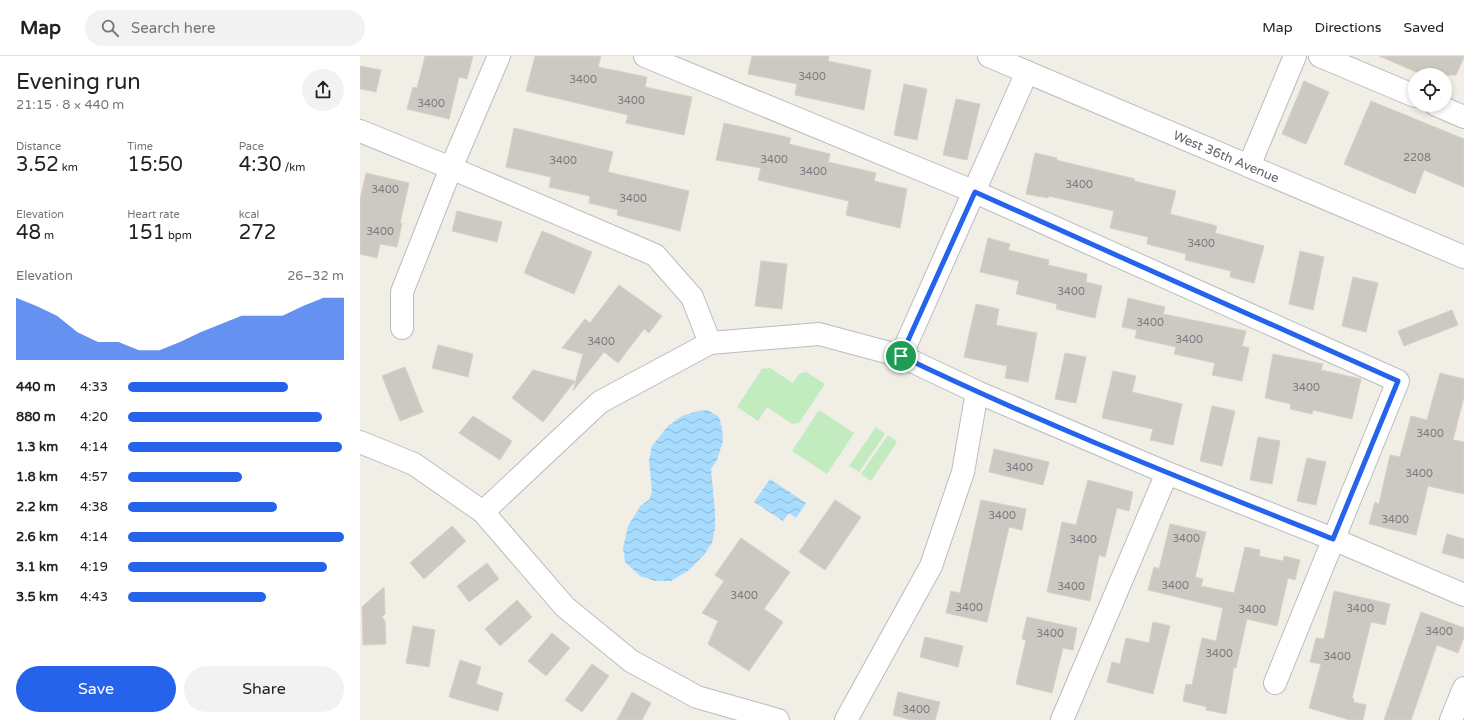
<!DOCTYPE html>
<html lang="en">
<head>
<meta charset="utf-8">
<style>
	:root { --surface:#fff; --page:#f2f2f2; --text:#222; --muted:#767676; --line:#e0e0e0; --accent:#2563eb }
	body { margin:0; font-family:"Varela Round",sans-serif; background:var(--page); color:var(--text); height:100vh; display:flex; flex-direction:column; font-size:15px; white-space:nowrap }
	* { box-sizing:border-box; margin:0 }
	p { font-size:13px; color:var(--muted) }
	.icon { flex:none; width:22px; height:22px; fill:none; stroke:currentColor; stroke-width:2; stroke-linecap:round; stroke-linejoin:round }
	.map { position:relative; flex:1; overflow:hidden }
	.details { display:flex; flex-direction:column; background:var(--surface); width:360px }
	.details>* { flex:none }
	.fabs { position:absolute; left:1048px; top:12px; display:grid; gap:8px }
	.fabs a { display:grid; place-items:center; width:44px; height:44px; border-radius:50%; background:var(--surface); box-shadow:0 2px 6px #0003; font-size:20px }
	.pin { position:absolute; display:grid; place-items:center; width:34px; height:34px; color:#fff; margin:-17px; border:2px solid #fff; border-radius:50%; box-shadow:0 1px 4px #0007 }
	.round { display:grid; place-items:center; flex:none; width:42px; height:42px; border-radius:21px; background:var(--page) }
	.overview { display:flex; align-items:center; justify-content:space-between; height:68px; padding:0 16px }
	h1 { font-size:22px; font-weight:600; line-height:30px }
	.figures { display:grid; grid-template-columns:repeat(3,1fr); gap:6px; height:68px; padding:4px 16px }
	.figures div { display:grid; align-content:center }
	.figures b { font-size:20px; font-weight:600 }
	.figures small { font-size:11px; font-weight:400 }
	.figures p { font-size:11px }
	.chart { height:112px; padding:8px 16px }
	.chart p { display:flex; justify-content:space-between }
	.chart svg { width:100%; height:72px; margin-top:4px; fill:var(--accent); opacity:.7 }
	.button { display:flex; gap:8px; margin-top:auto; padding:8px 16px }
	.button a { flex:1; height:46px; border-radius:24px; background:var(--accent); color:#fff; font-size:16px; font-weight:600; line-height:46px; text-align:center }
	.button a+a { background:var(--page); color:var(--text) }
	ul { padding:0 16px; list-style:none; font-size:13px }
	li { display:grid; grid-template-columns:64px 48px 1fr; align-items:center; height:30px }
	li i { height:10px; border-radius:5px; background:var(--accent) }
	header { display:flex; align-items:center; gap:24px; box-sizing:border-box; height:56px; padding:0 20px; background:var(--surface); border-bottom:1px solid var(--line) }
	header strong { font-size:19px }
	nav { display:flex; gap:22px; margin-inline-start:auto; font-size:14px }
	.search { width:280px; height:36px; background:var(--page); display:flex; align-items:center; gap:10px; box-sizing:border-box; padding:0 14px; border-radius:22px; color:var(--muted); font-size:15px }
	main { display:flex; flex:1; min-height:0 }
	.map>svg:first-child { display:block }
</style>
</head>
<body>
<header>
<strong>Map</strong>
<div class="search"><svg class="icon" aria-label="search" viewBox="0 0 24 24"><circle cx="10" cy="10" r="6"/><path d="M15 15l6 6"/></svg>Search here</div>
<nav><a>Map</a><a>Directions</a><a>Saved</a></nav>
</header>
<main>
<section class="details">
<div class="overview"><div><h1>Evening run</h1><p>21:15 · 8 × 440 m</p></div><a class="round"><svg class="icon" aria-label="share" viewBox="0 0 24 24"><path d="M12 15V3M7 8l5-5 5 5M5 13v7h14v-7"/></svg></a></div>
<div class="figures">
<div><p>Distance</p><b>3.52<small> km</small></b></div>
<div><p>Time</p><b>15:50</b></div>
<div><p>Pace</p><b>4:30<small> /km</small></b></div>
</div>
<div class="figures">
<div><p>Elevation</p><b>48<small> m</small></b></div>
<div><p>Heart rate</p><b>151<small> bpm</small></b></div>
<div><p>kcal</p><b>272</b></div>
</div>
<div class="chart"><p><span>Elevation</span>26–32 m</p>
<svg viewBox="0 0 160 44" preserveAspectRatio="none"><path d="M0 44V6L10 11L20 17L30 27L40 33L50 33L60 38L70 38L80 33L90 27L100 22L110 17L120 17L130 17L140 11L150 6L160 6V44z"/></svg>
</div>
<ul>
<li><b>440 m</b>4:33<i style="width:74%"></i></li>
<li><b>880 m</b>4:20<i style="width:90%"></i></li>
<li><b>1.3 km</b>4:14<i style="width:99%"></i></li>
<li><b>1.8 km</b>4:57<i style="width:53%"></i></li>
<li><b>2.2 km</b>4:38<i style="width:69%"></i></li>
<li><b>2.6 km</b>4:14<i style="width:100%"></i></li>
<li><b>3.1 km</b>4:19<i style="width:92%"></i></li>
<li><b>3.5 km</b>4:43<i style="width:64%"></i></li>
</ul>
<div class="button"><a>Save</a><a>Share</a></div>
</section>
<div class="map">
<svg width="1104" height="664" viewBox="0 0 1104 664">
	<defs>
		<pattern id="water-waves" width="16" height="10" patternUnits="userSpaceOnUse"><rect width="16" height="10" fill="#a8dcff"/><path d="M0 5q4-4 8 0t8 0" fill="none" stroke="#8cb6d2"/></pattern>
	</defs>
	<rect width="100%" height="100%" fill="#f1eee6"/>
	<g fill="#c2ebc0">
		<path d="M410,312L433,327L439,318L446,316L465,328L439,367L432,368L407,351L398,365L377,351L402,313Z"/>
		<path d="M459,354L494,377L467,418L432,395Z"/>
		<path d="M516,371L525,378L499,416L489,410Z"/>
		<path d="M528,379L537,386L511,425L501,418Z"/>
	</g>
	<g fill="url(#water-waves)">
		<path d="M348,354L359,361L362,372L363,385L357,404L351,413L355,455V472L352,487L344,499L328,515L311,525H295L280,520L265,506L263,492L268,470L281,449L289,444L292,436L289,404L292,390L308,370L322,360L338,355Z"/>
		<path d="M410,423L446,447L436,462L429,457L423,465L394,446Z"/>
	</g>
	<g fill="#ccc9c3" stroke="#d7d0c3">
		<path d="M65,0H113L107,23L99,21L89,63L47,53L53,31L57,32Z"/>
		<path d="M175,0H241L238,11L287,21L285,31L332,41L324,79L266,67L268,59L166,35Z"/>
		<path d="M392,0H469L468,5L511,14L504,54L435,39L437,28L388,18Z"/>
		<path d="M1019,0H1104V1L1096,19H1063Z"/>
		<path d="M0,10L21,14L16,36L0,33Z"/>
		<path d="M944,25L969,36L946,88L922,78Z"/>
		<path d="M544,28L567,33L557,84L534,79Z"/>
		<path d="M596,43L620,48L607,104L583,99Z"/>
		<path d="M1011,45L1104,83V131L1064,114L1055,138L984,108Z"/>
		<path d="M364,67L431,82L429,88L470,98L468,106L516,117L514,125L547,133L540,172L486,159L489,145L398,124L401,112L356,104Z"/>
		<path d="M154,72L253,96L248,116L329,135L320,175L257,159L258,154L229,147L230,140L189,131L191,121L146,111Z"/>
		<path d="M675,97L697,102L696,104L775,123L774,125L816,135L810,158L857,170L855,177L904,190L894,227L870,221L871,215L825,204L826,198L787,188L788,181L750,172L754,155L689,140L688,142L666,138Z"/>
		<path d="M6,117L49,127L40,167H42L37,191L20,188L17,202L0,198V144Z"/>
		<path d="M97,155L142,166L137,186L92,175Z"/>
		<path d="M182,175L232,196L214,238L164,217Z"/>
		<path d="M628,182L650,188L648,194L689,204L688,209L727,218L726,226L742,230L735,262L696,253L697,248L656,238L659,225L620,216Z"/>
		<path d="M940,195L964,201L953,254L929,248Z"/>
		<path d="M401,205L427,208L422,253L395,250Z"/>
		<path d="M993,221L1018,227L1006,276L982,270Z"/>
		<path d="M259,229L302,260L289,277L284,273L258,307L244,296L213,335L223,298L202,292L225,263L230,267Z"/>
		<path d="M768,242L805,251L803,258L886,275L882,290L889,292L882,325L852,319L855,307L814,298L816,291L775,282L777,274L762,271Z"/>
		<path d="M616,248L639,253L636,269L677,277L668,326L645,322L647,310L604,301Z"/>
		<path d="M1092,254L1098,269L1044,290L1038,275Z"/>
		<path d="M78,289L113,298L108,321L72,312Z"/>
		<path d="M705,297L726,301L716,347L695,343Z"/>
		<path d="M913,298L963,308L961,314L1001,323L992,363L953,354L952,358L930,353L931,348L905,342Z"/>
		<path d="M45,311L63,356L40,365L22,320Z"/>
		<path d="M173,314L215,325L183,366L152,342Z"/>
		<path d="M753,315L776,320L772,336L822,348L813,389L790,384L793,373L742,362Z"/>
		<path d="M1080,317L1104,323V341L1093,384L1104,386V438L1068,430L1056,479L1009,468L1015,446L1019,448L1030,399L1040,401L1051,360L1067,364Z"/>
		<path d="M852,350L875,355L862,410L840,405Z"/>
		<path d="M113,360L152,385L140,404L99,377Z"/>
		<path d="M898,381L920,385L912,428L890,424Z"/>
		<path d="M634,393L689,406L683,429L629,416Z"/>
		<path d="M947,402L966,406L956,449L937,445Z"/>
		<path d="M728,424L773,436L769,455L757,452L745,501L739,499L730,545L687,536L702,466L716,469Z"/>
		<path d="M475,444L501,461L465,514L439,496Z"/>
		<path d="M621,444L666,453L662,474L649,471L627,566L586,557L591,535L600,537Z"/>
		<path d="M810,468L846,476L835,521L843,523L841,530L874,537L885,491L900,494L899,500L923,505L924,500L940,504L935,524L928,522L917,570L887,563L876,612L874,611L866,658L846,654L847,651L823,645L826,628L832,629L842,582L856,585L863,552L788,534L794,511L799,513Z"/>
		<path d="M92,470L106,485L64,523L50,507Z"/>
		<path d="M1087,478L1104,483V503L1082,497Z"/>
		<path d="M381,482L430,516L404,553L423,566L389,615L348,588L358,565L342,557L364,525L355,519Z"/>
		<path d="M127,507L139,523L109,546L97,530Z"/>
		<path d="M24,531L25,558L22,561L25,565L26,588L3,589L2,551Z"/>
		<path d="M974,535L1030,548L1025,569L1011,566L992,642L994,643L993,646L1006,649L1003,664H990L949,652L961,608L950,606L956,582L964,583Z"/>
		<path d="M157,544L172,561L140,590L125,573Z"/>
		<path d="M1061,556L1104,572V581L1098,597L1077,589L1051,664H1024Z"/>
		<path d="M667,561L717,572L713,594L703,592L692,637L656,628L666,584L662,583Z"/>
		<path d="M793,566L810,570L793,638L747,626L752,606L760,608L766,582L789,587Z"/>
		<path d="M53,570L75,574L69,611L46,607Z"/>
		<path d="M192,577L210,592L186,620L168,605Z"/>
		<path d="M565,581L603,590L598,611L560,601Z"/>
		<path d="M100,604L121,611L116,628L143,637L138,655L89,641Z"/>
		<path d="M232,608L249,620L222,656L205,644Z"/>
		<path d="M272,636L291,647L282,664H257Z"/>
		<path d="M538,636L580,646L575,664H552L533,659Z"/>
	</g>
	<g fill="none" stroke-linecap="round" stroke-linejoin="round">
		<g stroke="#b8bcc1" stroke-width="24">
			<g id="minor">
				<path d="M285,0L615,136L1038,325L915,627"/>
				<path d="M629,0L1104,201"/>
				<path d="M960,0L1055,40"/>
				<path d="M1076,49L1104,61"/>
				<path d="M0,75L91,112L295,199L332,241L350,287"/>
				<path d="M889,110L935,0"/>
				<path d="M42,272V236L91,112L139,0"/>
				<path d="M541,300L667,16"/>
				<path d="M0,386L54,408L123,456L205,551L271,605L337,641L418,664"/>
				<path d="M123,456L240,346L350,287L459,278L541,300L617,336L807,417L973,483L1104,539"/>
				<path d="M486,664L571,510L603,416L617,336"/>
				<path d="M702,664L807,417"/>
				<path d="M1091,664L1104,632"/>
			</g>
		</g>
		<use href="#minor" stroke="#fff" stroke-width="22"/>
	</g>
	<g fill="none" stroke-linecap="round" stroke-linejoin="round">
		<g stroke="#fff" stroke-width="8">
			<path id="route" d="M615,136L1038,325L973,483C828,425 682,368 541,300Z"/>
		</g>
		<use href="#route" stroke="#2563eb" stroke-width="5"/>
	</g>
	<g text-anchor="middle" dominant-baseline="central" stroke-width="3" stroke-linejoin="round" paint-order="stroke">
		<g font-size="11" fill="#797c7f">
			<text x="452" y="20">3400</text>
			<text x="223" y="23">3400</text>
			<text x="271" y="44">3400</text>
			<text x="71" y="47">3400</text>
			<text x="1057" y="101">2208</text>
			<text x="414" y="103">3400</text>
			<text x="203" y="104">3400</text>
			<text x="453" y="115">3400</text>
			<text x="719" y="128">3400</text>
			<text x="25" y="133">3400</text>
			<text x="273" y="142">3400</text>
			<text x="20" y="175">3400</text>
			<text x="841" y="187">3400</text>
			<text x="711" y="235">3400</text>
			<text x="790" y="266">3400</text>
			<text x="829" y="283">3400</text>
			<text x="241" y="285">3400</text>
			<text x="946" y="331">3400</text>
			<text x="1070" y="377">3400</text>
			<text x="659" y="411">3400</text>
			<text x="1059" y="417">3400</text>
			<text x="642" y="459">3400</text>
			<text x="1035" y="463">3400</text>
			<text x="826" y="482">3400</text>
			<text x="723" y="483">3400</text>
			<text x="815" y="529">3400</text>
			<text x="711" y="530">3400</text>
			<text x="384" y="539">3400</text>
			<text x="609" y="551">3400</text>
			<text x="1000" y="552">3400</text>
			<text x="892" y="553">3400</text>
			<text x="1079" y="575">3400</text>
			<text x="690" y="577">3400</text>
			<text x="859" y="597">3400</text>
			<text x="977" y="600">3400</text>
			<text x="556" y="653">3400</text>
		</g>
		<g font-size="13" fill="#5d6268" stroke="#fff">
			<text transform="translate(866 101) rotate(23)">West 36th Avenue</text>
		</g>
	</g>
</svg>
<div class="fabs">
<a><svg class="icon" aria-label="locate" viewBox="0 0 24 24"><circle cx="12" cy="12" r="6"/><path d="M12 2v4M12 18v4M2 12h4M18 12h4"/></svg></a>
</div>
<div class="pin" style="left:541px;top:300px;background:#1e9e55"><svg class="icon" aria-label="arrive" viewBox="0 0 24 24"><path d="M6 21V4h12l-3 4 3 4H6"/></svg></div>
</div>
</main>
</body>
</html>
